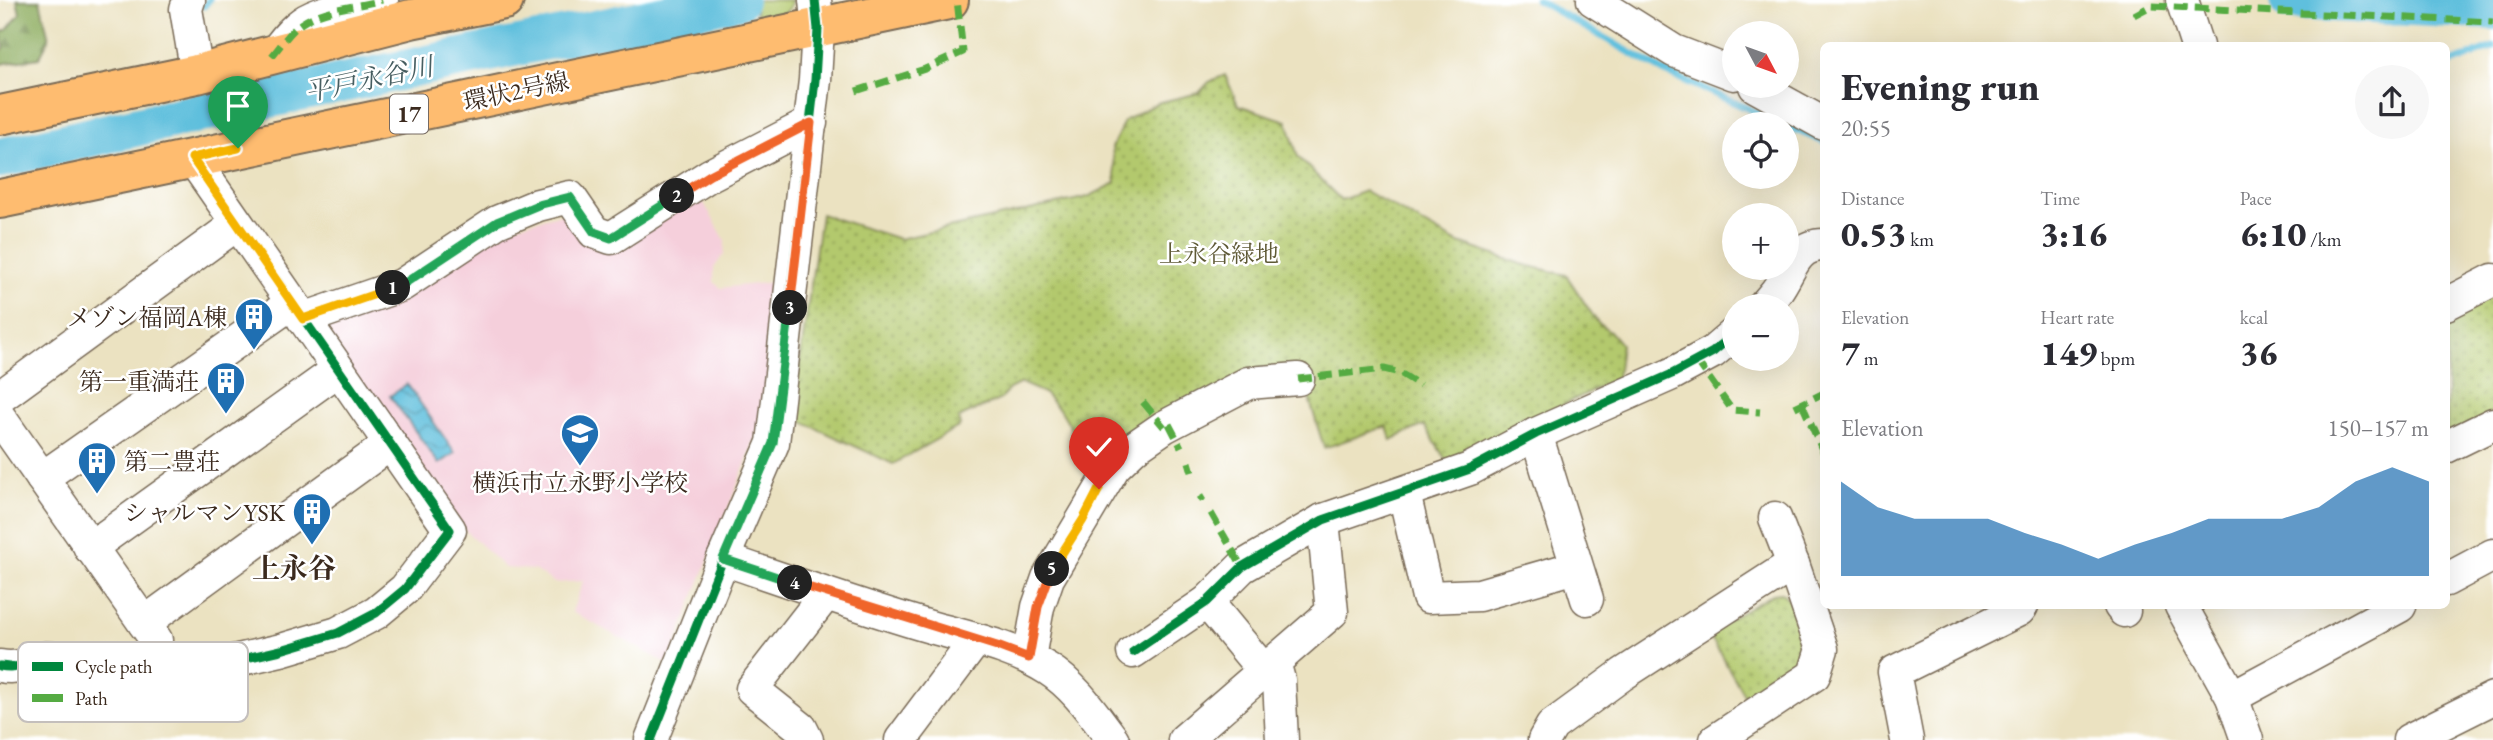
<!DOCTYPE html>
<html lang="en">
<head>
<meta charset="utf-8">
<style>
	:root { --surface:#fff; --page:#f7f7f7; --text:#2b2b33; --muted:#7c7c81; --accent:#1f6fb2 }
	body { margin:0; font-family:"EB Garamond","Noto Serif JP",serif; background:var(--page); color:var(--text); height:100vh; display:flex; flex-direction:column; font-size:26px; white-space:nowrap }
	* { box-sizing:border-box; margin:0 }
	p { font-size:23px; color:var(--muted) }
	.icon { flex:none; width:38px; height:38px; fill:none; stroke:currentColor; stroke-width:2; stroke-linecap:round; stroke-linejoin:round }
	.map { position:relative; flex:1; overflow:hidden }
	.side { position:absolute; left:1820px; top:42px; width:630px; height:567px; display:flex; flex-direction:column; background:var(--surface); border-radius:10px; box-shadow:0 7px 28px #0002 }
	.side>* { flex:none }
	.needle { width:46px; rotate:131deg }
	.fabs { position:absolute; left:1722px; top:21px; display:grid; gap:14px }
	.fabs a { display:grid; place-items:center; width:77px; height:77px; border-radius:50%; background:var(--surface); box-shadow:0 7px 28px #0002; font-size:35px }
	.pin { position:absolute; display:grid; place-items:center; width:60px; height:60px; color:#fff; margin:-72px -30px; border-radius:50% 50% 50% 0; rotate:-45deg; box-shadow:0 0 7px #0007 }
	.pin .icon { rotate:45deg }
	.km { position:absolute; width:35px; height:35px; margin:-18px; border-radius:50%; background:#222; color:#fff; font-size:19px; line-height:35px; text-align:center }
	.round { display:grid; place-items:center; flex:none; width:74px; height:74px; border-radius:37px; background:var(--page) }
	.overview { display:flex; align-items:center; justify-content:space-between; height:119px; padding:0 21px }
	h1 { font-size:38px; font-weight:800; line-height:52px }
	.metrics { display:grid; grid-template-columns:repeat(3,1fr); gap:10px; height:119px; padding:7px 21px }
	.metrics div { display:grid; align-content:center }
	.metrics b { font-size:35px; font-weight:800 }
	.metrics small { font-size:19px; font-weight:400 }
	.metrics p { font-size:19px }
	.chart { height:196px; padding:14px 21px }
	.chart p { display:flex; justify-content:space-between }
	.chart svg { width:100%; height:126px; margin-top:7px; fill:var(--accent); opacity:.7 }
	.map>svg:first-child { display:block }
</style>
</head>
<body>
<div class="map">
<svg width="2493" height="740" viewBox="0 0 2493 740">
	<defs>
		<pattern id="forest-firs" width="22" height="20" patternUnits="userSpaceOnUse" patternTransform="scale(1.75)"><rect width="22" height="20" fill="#8ead60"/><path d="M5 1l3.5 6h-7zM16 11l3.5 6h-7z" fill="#758d4f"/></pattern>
		<pattern id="park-dots" width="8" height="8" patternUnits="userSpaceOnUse" patternTransform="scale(1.75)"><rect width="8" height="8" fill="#b3c96d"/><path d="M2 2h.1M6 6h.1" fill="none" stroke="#93a359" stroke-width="1.8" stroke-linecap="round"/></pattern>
		<pattern id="water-waves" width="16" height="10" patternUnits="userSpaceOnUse" patternTransform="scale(1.75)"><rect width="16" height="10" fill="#5ebfdd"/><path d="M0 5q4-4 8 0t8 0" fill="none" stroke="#4f9bb3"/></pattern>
	</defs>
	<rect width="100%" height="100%" fill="#fff"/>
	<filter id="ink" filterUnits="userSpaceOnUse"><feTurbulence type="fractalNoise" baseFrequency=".0143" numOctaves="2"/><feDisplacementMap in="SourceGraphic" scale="14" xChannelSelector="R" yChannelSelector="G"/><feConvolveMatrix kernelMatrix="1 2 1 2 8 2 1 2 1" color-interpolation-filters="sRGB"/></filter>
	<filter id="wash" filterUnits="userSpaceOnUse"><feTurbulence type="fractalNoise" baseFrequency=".00686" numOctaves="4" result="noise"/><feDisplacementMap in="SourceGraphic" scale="28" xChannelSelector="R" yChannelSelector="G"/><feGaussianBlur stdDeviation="1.57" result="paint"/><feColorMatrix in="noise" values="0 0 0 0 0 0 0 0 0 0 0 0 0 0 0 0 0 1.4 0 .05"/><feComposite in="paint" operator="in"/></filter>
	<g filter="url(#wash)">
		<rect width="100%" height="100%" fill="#ebe2c1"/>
		<path fill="#f5cfdb" d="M697,191L725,240L724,254L714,268V282L721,288L782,281L764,416L668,664L572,612L583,581L555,583L534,570L505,568L452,518L325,335L328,324L498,230L562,214L594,239Z"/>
		<path fill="#b3c96d" stroke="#777a46" stroke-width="2" d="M753,0H792C788,18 774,19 758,22Z"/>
		<path fill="url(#forest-firs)" stroke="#646c3f" stroke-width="2" d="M17,0H40L49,39L39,58L0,64V50L4,49L1,32L7,30L20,14Z"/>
		<g fill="url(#park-dots)" stroke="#777a46" stroke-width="2">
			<path d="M1225,75L1238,105L1287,121L1298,157L1341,200L1365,191L1456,242L1521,264L1566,275L1598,323L1610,331L1621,344L1617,378L1448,463L1424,425L1391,440L1387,426L1324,448L1301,371L1101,472L1076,446L1069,424L1062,412L1044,393L1021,383L1009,389L1001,399L958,418L960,426L893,464L792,417L821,214L899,239L1088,197L1116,183L1112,148L1124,121L1157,103L1199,93L1209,82Z"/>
			<path d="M2493,291V408L2491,417L2447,439V315Z"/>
			<path d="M1782,593L1789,599L1811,659L1752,709L1708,632L1773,594Z"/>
		</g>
		<path fill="url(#water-waves)" stroke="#4c747e" stroke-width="2" d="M407,384L455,453L439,464L390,396Z"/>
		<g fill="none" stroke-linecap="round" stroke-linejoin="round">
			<g stroke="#5ebfdd" stroke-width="7">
				<path d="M1537,0L1663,71L1783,124"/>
				<path d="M204,6L209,0"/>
				<path d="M2446,65L2493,47"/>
				<path d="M1787,126L1824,142"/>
			</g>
			<g stroke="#5ebfdd" stroke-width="40">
				<path d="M2289,0L2493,10"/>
				<path d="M0,158L165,120L738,0"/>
			</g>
		</g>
	</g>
	<g filter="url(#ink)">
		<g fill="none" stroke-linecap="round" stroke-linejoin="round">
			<g stroke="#796a57" stroke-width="35">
				<g id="minor">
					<path d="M189,0L186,9L197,74"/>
					<path d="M1593,0L1674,51L1734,74"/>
					<path d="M2182,0L2197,46"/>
					<path d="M272,56C282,44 290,31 302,23C324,8 357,7 382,0"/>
					<path d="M1755,86L1824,124"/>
					<path d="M2446,304L2493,280"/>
					<path d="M1764,306C1768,301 1774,295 1778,289C1792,269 1795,245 1824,245"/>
					<path d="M303,319L402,285L497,222L538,205L570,197L594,232L611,238L710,175L811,123"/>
					<path d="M0,397L237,224"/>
					<path d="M0,418L156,640"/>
					<path d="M1536,434L1587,599"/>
					<path d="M2446,447L2493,424"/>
					<path d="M42,478L292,303"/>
					<path d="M1404,493L1428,597L1479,595L1576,567"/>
					<path d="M1775,518L1793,564"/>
					<path d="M90,548L338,370"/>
					<path d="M723,559C791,582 859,606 927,626C968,638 1012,646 1048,669C1075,686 1094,715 1113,740"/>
					<path d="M2446,580L2493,555"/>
					<path d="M1207,602L1264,671"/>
					<path d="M2120,606L2124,611"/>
					<path d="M2181,606L2232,697L2247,740"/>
					<path d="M144,623L390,444"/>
					<path d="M1133,652L1207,602L1242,567L1323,520L1470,469L1536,434L1672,374L1713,352L1734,334"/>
					<path d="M1029,658L1038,607L1048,578L1114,467L1135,447L1164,427L1248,383L1298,379"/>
					<path d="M1274,662L1279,680L1282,740"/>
					<path d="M0,666C16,669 30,665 45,658L171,663L229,662L281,650L338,633L376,613L405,589L450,530L192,158"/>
					<path d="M2232,697L2400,606"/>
					<path d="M651,740L723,559L773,443L815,80L818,29L815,0"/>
					<path d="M807,740L801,728L752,689L826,594"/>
					<path d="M901,740L976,640"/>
					<path d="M1184,740L1332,612L1323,520"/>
					<path d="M1544,740L1552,726L1623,674L1793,564L1822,649L1814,675L1716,740"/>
					<path d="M1907,740L1894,672L2019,610L2022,606"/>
					<path d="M2409,740L2493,698"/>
				</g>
			</g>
			<g stroke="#796a57" stroke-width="42">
				<g id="major">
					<path d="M0,115L197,74L411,19L504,0"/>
					<path d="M0,199L949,0"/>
				</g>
			</g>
			<use href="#minor" stroke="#fff" stroke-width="32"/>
			<use href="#major" stroke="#febc70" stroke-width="38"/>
			<g stroke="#55ab43" stroke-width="7" stroke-dasharray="14 7" stroke-linecap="butt">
				<path d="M2134,15L2151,6L2493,22"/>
				<path d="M272,56C282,44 290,31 302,23C324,8 357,7 382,0"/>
				<path d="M856,91L925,69L963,52L957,0"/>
				<path d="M1697,361L1732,410L1760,412"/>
				<path d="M1298,379L1384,369L1400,373L1420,385"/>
				<path d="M1143,402L1164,427"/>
				<path d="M1802,404L1824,454"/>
				<path d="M1795,407L1824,393"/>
				<path d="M1169,424L1181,447"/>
				<path d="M1189,462L1192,472"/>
				<path d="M1200,496L1203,501"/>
				<path d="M1211,513L1242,567"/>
			</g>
			<g stroke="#fff" stroke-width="13">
				<g id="cycleway">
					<path d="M1133,652L1207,602L1242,567L1323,520L1470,469L1536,434L1672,374L1713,352L1734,334"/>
					<path d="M0,666C16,669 30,665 45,658L171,663L229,662L281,650L338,633L376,613L405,589L450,530L192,158"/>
					<path d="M651,740L723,559L773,443L815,80L818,29L815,0"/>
				</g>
			</g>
			<use href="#cycleway" stroke="#00873e" stroke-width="9"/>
		</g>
	</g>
	<g fill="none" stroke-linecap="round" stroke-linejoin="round" filter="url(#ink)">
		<g stroke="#fff" stroke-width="14">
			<path id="split-1" d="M238,148L192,158L303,319L393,288"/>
		</g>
		<g stroke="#fff" stroke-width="14">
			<path id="split-2" d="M393,288L402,285L497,222L538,205L570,197L594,232L611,238L677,196"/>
		</g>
		<g stroke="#fff" stroke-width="14">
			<path id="split-3" d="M677,196L710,175L811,123L790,308"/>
		</g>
		<g stroke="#fff" stroke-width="14">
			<path id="split-4" d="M790,308L773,443L723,559L795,583"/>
		</g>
		<g stroke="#fff" stroke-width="14">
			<path id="split-5" d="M795,583L997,646L1029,658L1038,607L1052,569"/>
		</g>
		<g stroke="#fff" stroke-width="14">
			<path id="split-6" d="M1052,569L1083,520L1099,489"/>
		</g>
		<use href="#split-1" stroke="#f5b400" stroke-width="9"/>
		<use href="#split-2" stroke="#22a559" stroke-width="9"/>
		<use href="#split-3" stroke="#f0652b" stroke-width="9"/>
		<use href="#split-4" stroke="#22a559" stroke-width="9"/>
		<use href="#split-5" stroke="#f0652b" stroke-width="9"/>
		<use href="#split-6" stroke="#f5b400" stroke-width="9"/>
	</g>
	<defs>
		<g id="building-pin" transform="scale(2.0125)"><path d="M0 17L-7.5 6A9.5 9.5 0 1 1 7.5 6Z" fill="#1f6fb2" stroke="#fff"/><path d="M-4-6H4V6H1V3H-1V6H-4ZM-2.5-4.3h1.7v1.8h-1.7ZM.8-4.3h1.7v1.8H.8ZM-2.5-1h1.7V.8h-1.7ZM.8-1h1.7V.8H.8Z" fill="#fff"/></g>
		<g id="school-pin" transform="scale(2.0125)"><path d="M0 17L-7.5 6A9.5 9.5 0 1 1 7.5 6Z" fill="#1f6fb2" stroke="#fff"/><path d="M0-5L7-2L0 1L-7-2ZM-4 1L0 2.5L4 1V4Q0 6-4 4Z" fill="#fff"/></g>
	</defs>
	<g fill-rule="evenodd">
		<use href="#building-pin" x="254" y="317"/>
		<use href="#building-pin" x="226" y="381"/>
		<use href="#school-pin" x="580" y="433"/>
		<use href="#building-pin" x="97" y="461"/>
		<use href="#building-pin" x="312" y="512"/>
	</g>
	<g text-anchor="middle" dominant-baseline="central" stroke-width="5" stroke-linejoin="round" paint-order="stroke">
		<rect fill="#fff" stroke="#766a62" stroke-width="2" x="390" y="94.5" width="38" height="39" rx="5"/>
		<g font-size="23" font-weight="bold" fill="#3b2a1e">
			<text x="409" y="114">17</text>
		</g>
		<g font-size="24" fill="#3b2a1e" stroke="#fff">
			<text transform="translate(516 91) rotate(-12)">環状2号線</text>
		</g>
		<g font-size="24" fill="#5f5a36" stroke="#fff">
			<text x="1219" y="253">上永谷緑地</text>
		</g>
		<g font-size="24" fill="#3b2a1e" stroke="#fff" text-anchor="end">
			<text x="227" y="317">メゾン福岡A棟</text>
			<text x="199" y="381">第一重満荘</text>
			<text x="124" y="461" text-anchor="start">第二豊荘</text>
			<text x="580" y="482" text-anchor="middle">横浜市立永野小学校</text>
			<text x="285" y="512">シャルマンYSK</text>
		</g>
		<g font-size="26" font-style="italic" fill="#475e61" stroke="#fff">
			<text transform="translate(369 79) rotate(-12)">平戸永谷川</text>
		</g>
		<g font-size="28" font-weight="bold" fill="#3b2a1e" stroke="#fff">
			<text x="294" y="568">上永谷</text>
		</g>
	</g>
	<rect x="18" y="642" width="230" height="80" rx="10" fill="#fff" stroke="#c4bfbc" stroke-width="2"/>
	<rect x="32" y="662" width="31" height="9" fill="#00873e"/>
	<rect x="32" y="694" width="31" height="8" fill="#55ab43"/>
	<g font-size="19" fill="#3b2a1e">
		<text x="75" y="673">Cycle path</text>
		<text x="75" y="705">Path</text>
	</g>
</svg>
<div class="fabs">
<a><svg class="needle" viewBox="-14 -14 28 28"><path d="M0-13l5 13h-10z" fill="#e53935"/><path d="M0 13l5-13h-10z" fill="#7c7c81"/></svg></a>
<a><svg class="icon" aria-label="locate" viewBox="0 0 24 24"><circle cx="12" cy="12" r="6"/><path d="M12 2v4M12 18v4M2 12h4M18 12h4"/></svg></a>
<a>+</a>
<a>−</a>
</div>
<div class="pin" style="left:238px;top:148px;background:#1e9e55"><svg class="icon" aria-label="arrive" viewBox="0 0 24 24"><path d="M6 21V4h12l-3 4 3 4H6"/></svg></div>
<div class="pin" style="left:1099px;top:489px;background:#d93025"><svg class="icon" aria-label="check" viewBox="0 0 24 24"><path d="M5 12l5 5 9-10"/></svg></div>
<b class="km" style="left:393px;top:288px">1</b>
<b class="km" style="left:677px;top:196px">2</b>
<b class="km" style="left:790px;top:308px">3</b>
<b class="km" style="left:795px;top:583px">4</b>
<b class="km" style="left:1052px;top:569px">5</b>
<section class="side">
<div class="overview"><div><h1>Evening run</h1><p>20:55</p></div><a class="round"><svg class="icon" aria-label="share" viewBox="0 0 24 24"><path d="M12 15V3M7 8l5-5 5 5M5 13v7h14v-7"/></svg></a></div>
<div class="metrics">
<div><p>Distance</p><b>0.53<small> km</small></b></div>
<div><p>Time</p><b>3:16</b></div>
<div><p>Pace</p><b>6:10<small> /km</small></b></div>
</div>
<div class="metrics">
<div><p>Elevation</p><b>7<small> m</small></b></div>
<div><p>Heart rate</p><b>149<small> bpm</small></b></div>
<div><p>kcal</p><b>36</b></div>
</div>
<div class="chart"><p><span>Elevation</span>150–157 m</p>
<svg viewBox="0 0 160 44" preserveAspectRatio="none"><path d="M0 44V11L10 20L20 24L30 24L40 24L50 29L60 33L70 38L80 33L90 29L100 24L110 24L120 24L130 20L140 11L150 6L160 11V44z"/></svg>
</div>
</section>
</div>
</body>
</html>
